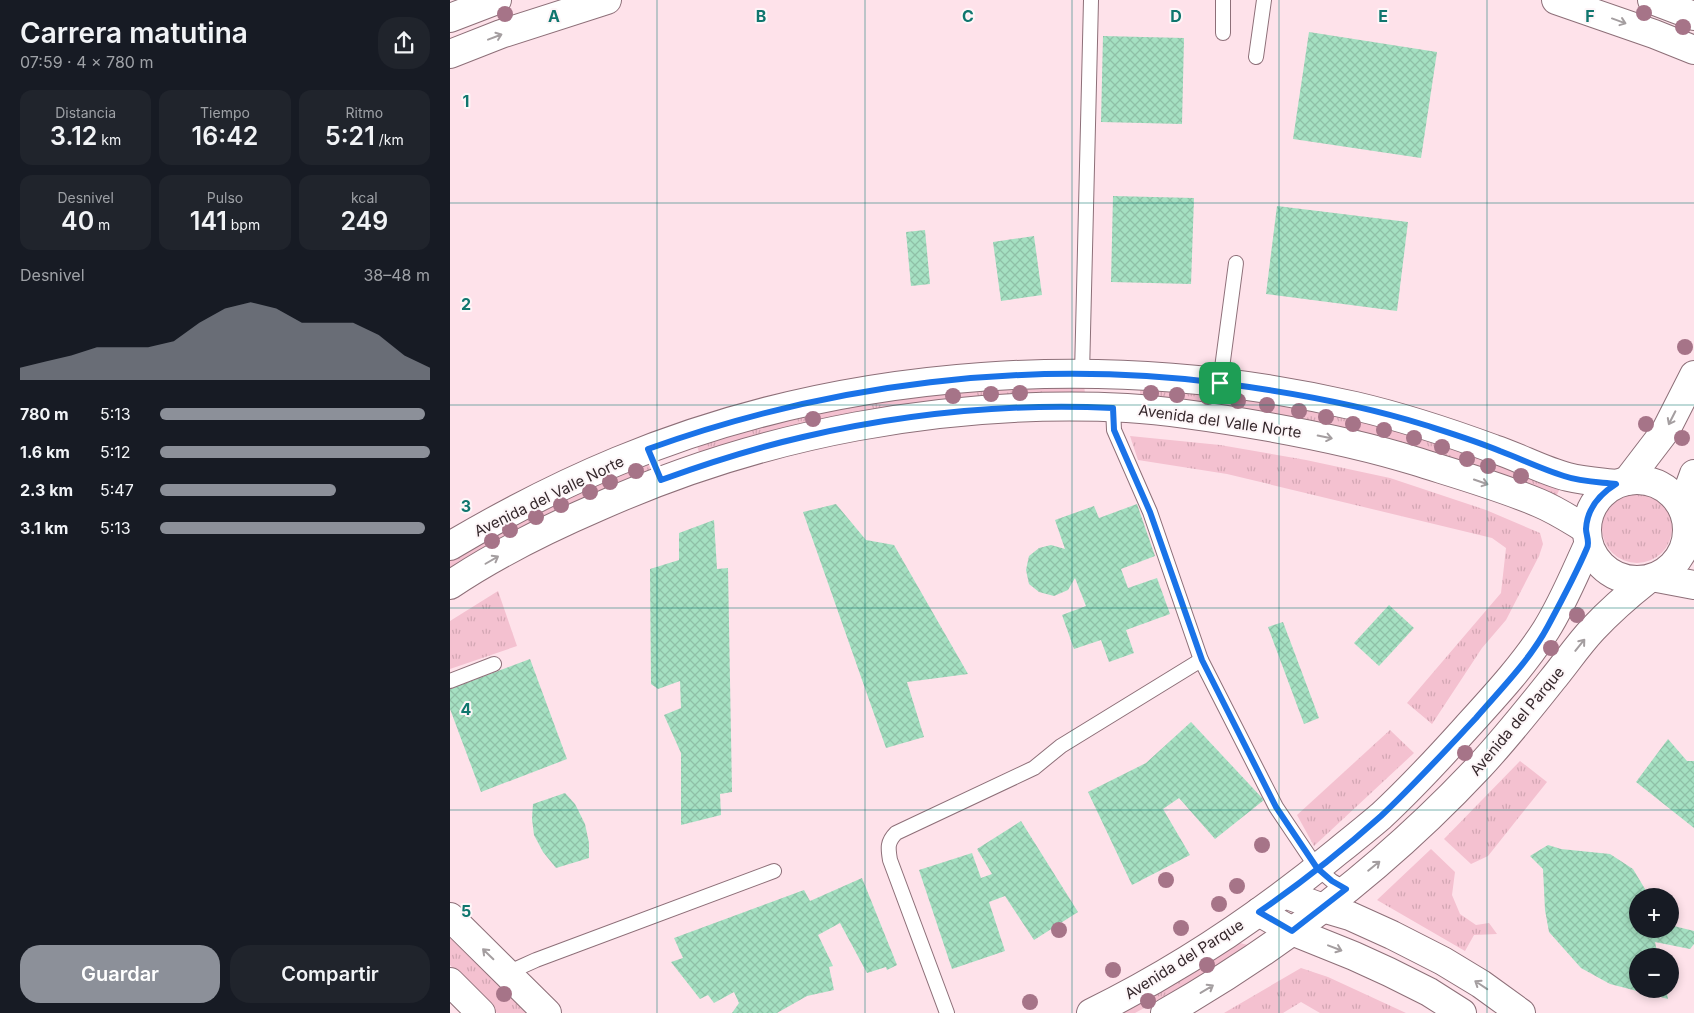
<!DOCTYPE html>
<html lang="es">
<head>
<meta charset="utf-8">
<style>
	:root { --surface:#171b24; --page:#20242c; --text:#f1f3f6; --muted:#9ea1a6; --accent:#8c9099 }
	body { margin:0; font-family:Inter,sans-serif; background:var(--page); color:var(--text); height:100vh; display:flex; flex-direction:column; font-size:19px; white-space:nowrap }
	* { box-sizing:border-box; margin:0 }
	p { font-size:16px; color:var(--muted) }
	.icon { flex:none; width:28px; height:28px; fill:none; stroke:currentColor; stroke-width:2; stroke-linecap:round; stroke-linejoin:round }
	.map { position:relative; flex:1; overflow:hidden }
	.details { display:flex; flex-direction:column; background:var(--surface); width:450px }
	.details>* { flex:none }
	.controls { position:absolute; left:1179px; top:888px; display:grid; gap:10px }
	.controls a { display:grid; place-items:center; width:50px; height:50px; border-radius:50%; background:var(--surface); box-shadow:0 2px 8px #0003; font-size:25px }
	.pin { position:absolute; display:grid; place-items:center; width:42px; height:42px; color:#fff; margin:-21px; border-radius:10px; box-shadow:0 2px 8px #0006 }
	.round { display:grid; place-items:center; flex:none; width:52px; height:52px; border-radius:20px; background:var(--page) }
	.overview { display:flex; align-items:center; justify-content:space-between; height:85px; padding:0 20px }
	h1 { font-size:28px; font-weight:600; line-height:38px }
	.figures { display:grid; grid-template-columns:repeat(3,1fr); gap:8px; height:85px; padding:5px 20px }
	.figures div { display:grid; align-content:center; border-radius:12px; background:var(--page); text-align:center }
	.figures b { font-size:25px; font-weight:600 }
	.figures small { font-size:14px; font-weight:400 }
	.figures p { font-size:14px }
	.chart { height:140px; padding:10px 20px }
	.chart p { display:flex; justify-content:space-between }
	.chart svg { width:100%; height:90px; margin-top:5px; fill:var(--accent); opacity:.7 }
	.action { display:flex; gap:10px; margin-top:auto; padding:10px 20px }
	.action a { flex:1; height:58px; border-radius:20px; background:var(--accent); color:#fff; font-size:20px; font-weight:600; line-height:58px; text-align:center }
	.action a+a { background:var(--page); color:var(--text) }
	ul { padding:0 20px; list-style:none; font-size:16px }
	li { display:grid; grid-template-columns:80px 60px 1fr; align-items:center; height:38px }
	li i { height:12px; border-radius:6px; background:var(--accent) }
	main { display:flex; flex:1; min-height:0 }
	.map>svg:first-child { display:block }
</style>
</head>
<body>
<main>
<section class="details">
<div class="overview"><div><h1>Carrera matutina</h1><p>07:59 · 4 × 780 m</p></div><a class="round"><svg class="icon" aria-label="share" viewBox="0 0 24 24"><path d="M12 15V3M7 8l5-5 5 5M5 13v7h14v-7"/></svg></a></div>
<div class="figures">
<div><p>Distancia</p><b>3.12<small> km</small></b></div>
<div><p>Tiempo</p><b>16:42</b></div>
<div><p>Ritmo</p><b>5:21<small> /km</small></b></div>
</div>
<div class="figures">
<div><p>Desnivel</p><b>40<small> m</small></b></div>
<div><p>Pulso</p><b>141<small> bpm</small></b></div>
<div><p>kcal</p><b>249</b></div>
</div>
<div class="chart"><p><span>Desnivel</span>38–48 m</p>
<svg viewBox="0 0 160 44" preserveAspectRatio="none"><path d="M0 44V38L10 35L20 32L30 28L40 28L50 28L60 25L70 16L80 9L90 6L100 9L110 16L120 16L130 16L140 22L150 32L160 38V44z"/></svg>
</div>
<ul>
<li><b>780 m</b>5:13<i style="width:98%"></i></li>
<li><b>1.6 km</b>5:12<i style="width:100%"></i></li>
<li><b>2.3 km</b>5:47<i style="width:65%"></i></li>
<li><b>3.1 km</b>5:13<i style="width:98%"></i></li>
</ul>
<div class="action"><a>Guardar</a><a>Compartir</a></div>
</section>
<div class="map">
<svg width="1244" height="1013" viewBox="0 0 1244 1013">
	<defs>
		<pattern id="grass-tufts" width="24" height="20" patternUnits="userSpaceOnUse" patternTransform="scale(1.25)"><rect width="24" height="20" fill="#f4c1d0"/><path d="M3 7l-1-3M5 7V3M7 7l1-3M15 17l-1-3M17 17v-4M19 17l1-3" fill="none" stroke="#d2a6b3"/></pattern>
		<pattern id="building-cross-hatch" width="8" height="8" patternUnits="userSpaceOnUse" patternTransform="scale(1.25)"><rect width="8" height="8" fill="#a5e0c2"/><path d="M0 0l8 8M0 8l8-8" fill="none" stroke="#8fc0a7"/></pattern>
	</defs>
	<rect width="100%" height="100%" fill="#fee2ea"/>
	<g fill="url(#grass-tufts)">
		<path d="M634,384L635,394L250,455L247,446L328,422L407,404L482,393Z"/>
		<path d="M690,387L770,394L908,420L1007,447L1110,488L1106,497C973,443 834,406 690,397Z"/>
		<path d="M680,436L770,445L856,460L940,478L1036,510L1090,533L1093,544L1089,556L1056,620L1032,648L982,724L957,703L1051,593L1056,548L1042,538L777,474L688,460Z"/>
		<path d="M199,462L203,470L0,570V560C63,521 131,491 199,462Z"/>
		<circle cx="1187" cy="528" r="35"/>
		<path d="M48,591L67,646L0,669V621Z"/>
		<path d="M940,730L964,753L864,846L847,815Z"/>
		<path d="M1070,761L1097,782L1038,856L1021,864L994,839Z"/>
		<path d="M981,849L1005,872L1002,895L1010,914L1026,925L1039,923L1047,934L1024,935L1015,951L927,900Z"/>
		<path d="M0,933L78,1013H47L0,965Z"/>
		<path d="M786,942L798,945L747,979L685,1013H666Z"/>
		<path d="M851,968L878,977L956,1013H870L851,1002L833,1013H774Z"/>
	</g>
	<g fill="url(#building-cross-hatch)">
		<path d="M859,32L987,52L971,158L843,139Z"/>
		<path d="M653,36L734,38L732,124L651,122Z"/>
		<path d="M663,196L744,198L741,284L661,282Z"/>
		<path d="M827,206L958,222L947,311L816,294Z"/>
		<path d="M475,230L480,284L461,286L456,232Z"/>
		<path d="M584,236L592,295L551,301L543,242Z"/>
		<path d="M386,504L416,540L444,545L518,674L457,682L474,737L436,748L353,512Z"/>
		<path d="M687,504L705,556L671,569L678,588L707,578L720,614L676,630L684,653L659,662L651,640L624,649L612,615L636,606L625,578L618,590L604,596L589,592L579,584L576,570L579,556L589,548L601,545L615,549L605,520L644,506L649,518Z"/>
		<path d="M264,520L267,569L278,568L282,792L270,794L271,815L231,825V753L214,715L231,708L230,681L208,689L201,684L200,569L229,560V533Z"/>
		<path d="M939,605L964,628L929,666L904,643Z"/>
		<path d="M833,622L869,718L854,724L818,627Z"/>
		<path d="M80,659L117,759L31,792L0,709V689Z"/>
		<path d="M741,722L814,800L765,839L729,798L713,809L740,855L682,885L638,792L696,763Z"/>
		<path d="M1218,739L1237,761H1244V828L1186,782Z"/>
		<path d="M115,793L125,804L135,824L139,843V858L106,868L93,852L84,835L82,819L83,804Z"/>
		<path d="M571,821L628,912L584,940L555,896L539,902L555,951L502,969L469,870L522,853L531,878L542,874L527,849Z"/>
		<path d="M1098,845L1111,849L1160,854L1183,869L1195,889L1196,896H1188V929H1220V925L1244,931V944L1240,949L1205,942L1208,956H1188V989H1216L1218,999L1160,984L1131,968L1099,932L1095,910L1093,869L1080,856Z"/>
		<path d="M412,878L447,965L437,970L436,967L417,973L390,923L368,935L383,966L379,967L384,990L357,996L327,1013H282L289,1003L284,992L264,1003L258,995L250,999L221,962L233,958L224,938L354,890L360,901Z"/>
	</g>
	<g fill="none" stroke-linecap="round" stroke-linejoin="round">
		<g stroke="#8d6f78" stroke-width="16">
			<g id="service">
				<path d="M773,0V33"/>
				<path d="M806,57L814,0"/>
				<path d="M632,374L641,0"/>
				<path d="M770,383L786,263"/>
				<path d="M663,407L664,430L700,512L751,660L826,807L867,868L882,881L896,889"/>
				<path d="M0,681L44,664"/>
				<path d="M57,973L86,960L324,871"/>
				<path d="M497,1013L440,860C438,848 437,842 446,833L584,768L611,746L751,660"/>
			</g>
		</g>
		<g stroke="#8d6f78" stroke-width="30">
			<g id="minor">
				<path d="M1106,0L1204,34L1244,50"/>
				<path d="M1202,0L1244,16"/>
				<path d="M0,18L47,0"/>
				<path d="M0,54L51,34L157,0"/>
				<path d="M1237,524L1244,531"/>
				<path d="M0,546C54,514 110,485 168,461C397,366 664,350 905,406C952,417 998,432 1044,449C1069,457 1093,471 1118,477C1134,481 1150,482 1166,484"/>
				<path d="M1207,578L1244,585"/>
				<path d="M0,585C46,554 97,529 148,507C313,433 496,399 677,408C725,411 773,419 819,427C869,436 917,446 965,461C1006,474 1049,486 1089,503C1106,510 1121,520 1136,529"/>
				<path d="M835,894L873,908L900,916L942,935L993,961L1031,984L1071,1013"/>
				<path d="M809,912L842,931L904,956L939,972L979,992L1012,1013"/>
			</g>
		</g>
		<g stroke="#8d6f78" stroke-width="30">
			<g id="tertiary">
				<circle cx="1187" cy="530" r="50"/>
				<path d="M1177,481L1216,430L1244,375"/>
				<path d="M1232,507L1244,474"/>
				<path d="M0,917L97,1013"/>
				<path d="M0,982L31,1013"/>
				<path d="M641,1013C729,970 812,914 887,852C902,840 917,828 931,816C960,789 988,759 1015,729C1044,697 1073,666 1096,630C1113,603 1125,573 1138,545"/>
				<path d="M715,1013C831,947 938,864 1029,767C1055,739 1079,709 1102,680C1116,663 1128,645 1143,629C1159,612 1177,596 1196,581"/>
			</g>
		</g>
		<use href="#service" stroke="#fff" stroke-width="14"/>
		<use href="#minor" stroke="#fff" stroke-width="28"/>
		<use href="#tertiary" stroke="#fff" stroke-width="28"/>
	</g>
	<g fill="#a67488">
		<circle cx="1194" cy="13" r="8"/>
		<circle cx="55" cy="14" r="8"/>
		<circle cx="1233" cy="27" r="8"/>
		<circle cx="1235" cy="347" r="8"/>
		<circle cx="570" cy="393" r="8"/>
		<circle cx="701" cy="393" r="8"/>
		<circle cx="541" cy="394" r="8"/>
		<circle cx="727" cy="395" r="8"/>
		<circle cx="503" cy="396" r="8"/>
		<circle cx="758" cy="397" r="8"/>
		<circle cx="788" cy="401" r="8"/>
		<circle cx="817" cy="405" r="8"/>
		<circle cx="849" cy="411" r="8"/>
		<circle cx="876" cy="417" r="8"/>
		<circle cx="363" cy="419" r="8"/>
		<circle cx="903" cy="424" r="8"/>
		<circle cx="1196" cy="424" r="8"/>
		<circle cx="934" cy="430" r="8"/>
		<circle cx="964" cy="438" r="8"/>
		<circle cx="1232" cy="438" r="8"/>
		<circle cx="992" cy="447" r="8"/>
		<circle cx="1017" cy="459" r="8"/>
		<circle cx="1038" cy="466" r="8"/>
		<circle cx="186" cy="471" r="8"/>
		<circle cx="1071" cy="476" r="8"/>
		<circle cx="160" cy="482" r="8"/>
		<circle cx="140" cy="492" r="8"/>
		<circle cx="111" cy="505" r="8"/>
		<circle cx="86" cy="517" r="8"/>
		<circle cx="60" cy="530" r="8"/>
		<circle cx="42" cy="541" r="8"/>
		<circle cx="1127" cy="615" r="8"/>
		<circle cx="1101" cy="648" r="8"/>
		<circle cx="1015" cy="753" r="8"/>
		<circle cx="812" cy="845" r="8"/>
		<circle cx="716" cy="880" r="8"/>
		<circle cx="787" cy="886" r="8"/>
		<circle cx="769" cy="904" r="8"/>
		<circle cx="731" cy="928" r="8"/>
		<circle cx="609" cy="930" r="8"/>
		<circle cx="757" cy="965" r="8"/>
		<circle cx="663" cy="970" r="8"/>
		<circle cx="54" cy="994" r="8"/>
		<circle cx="698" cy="1001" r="8"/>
		<circle cx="580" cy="1002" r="8"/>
	</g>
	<defs><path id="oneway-shaft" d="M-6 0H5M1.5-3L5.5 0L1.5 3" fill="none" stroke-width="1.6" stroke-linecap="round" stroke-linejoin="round" transform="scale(1.25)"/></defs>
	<g stroke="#a49ea0">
		<use href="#oneway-shaft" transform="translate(1169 21) rotate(20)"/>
		<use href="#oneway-shaft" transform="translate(45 37) rotate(-21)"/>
		<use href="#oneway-shaft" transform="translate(1222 418) rotate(117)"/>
		<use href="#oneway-shaft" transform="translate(875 437) rotate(11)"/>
		<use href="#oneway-shaft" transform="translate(1031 482) rotate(19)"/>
		<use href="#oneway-shaft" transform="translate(42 560) rotate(-30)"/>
		<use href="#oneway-shaft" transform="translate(1130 645) rotate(-51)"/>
		<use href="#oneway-shaft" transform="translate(924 866) rotate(-39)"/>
		<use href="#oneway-shaft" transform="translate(885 948) rotate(21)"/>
		<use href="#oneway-shaft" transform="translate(38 954) rotate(-136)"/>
		<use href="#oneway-shaft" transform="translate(1031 985) rotate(-146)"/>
		<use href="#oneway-shaft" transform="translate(757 989) rotate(-31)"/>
	</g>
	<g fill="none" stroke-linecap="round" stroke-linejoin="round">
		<g stroke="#fff" stroke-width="10">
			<path id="route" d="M770,383C577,359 381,383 198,449L211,480C258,463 305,448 353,437C453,414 561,403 663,408L664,430L700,512L752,660L826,807L867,868L882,881L896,889L842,931L809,912C851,883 893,850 931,816C964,785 995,751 1026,718C1051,689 1080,660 1098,626C1112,600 1126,574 1137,548C1140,542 1136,535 1136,529C1137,509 1150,494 1166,484C1149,482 1131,482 1114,476C1092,469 1071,459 1050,451C1026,441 1000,433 975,425C908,404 839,392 770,383"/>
		</g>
		<use href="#route" stroke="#1a73e8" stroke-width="6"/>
	</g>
	<path fill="none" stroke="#0f766e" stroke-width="1" stroke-opacity="0.55" d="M207,0V1013M415,0V1013M622,0V1013M829,0V1013M1037,0V1013M0,203H1244M0,405H1244M0,608H1244M0,810H1244"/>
	<g text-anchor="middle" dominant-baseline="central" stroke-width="4" stroke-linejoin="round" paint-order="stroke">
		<g font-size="15" fill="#35282c" stroke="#fdf6f8">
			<text transform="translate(770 421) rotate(8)">Avenida del Valle Norte</text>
			<text transform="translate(99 496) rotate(-26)">Avenida del Valle Norte</text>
			<text transform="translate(1067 721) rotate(-50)">Avenida del Parque</text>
			<text transform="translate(734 959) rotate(-32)">Avenida del Parque</text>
		</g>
	</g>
	<g font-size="16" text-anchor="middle" font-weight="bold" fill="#0f766e" stroke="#fdf6f8" stroke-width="4" stroke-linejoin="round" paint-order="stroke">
		<text x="104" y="22">A</text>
		<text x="311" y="22">B</text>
		<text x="518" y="22">C</text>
		<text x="726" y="22">D</text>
		<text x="933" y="22">E</text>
		<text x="1140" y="22">F</text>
		<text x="16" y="107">1</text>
		<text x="16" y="310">2</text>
		<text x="16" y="512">3</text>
		<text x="16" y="715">4</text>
		<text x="16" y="917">5</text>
	</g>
</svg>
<div class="controls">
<a>+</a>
<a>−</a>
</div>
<div class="pin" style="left:770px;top:383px;background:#1e9e55"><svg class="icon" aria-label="arrive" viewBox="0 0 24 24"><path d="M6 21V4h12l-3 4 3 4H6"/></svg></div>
</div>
</main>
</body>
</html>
